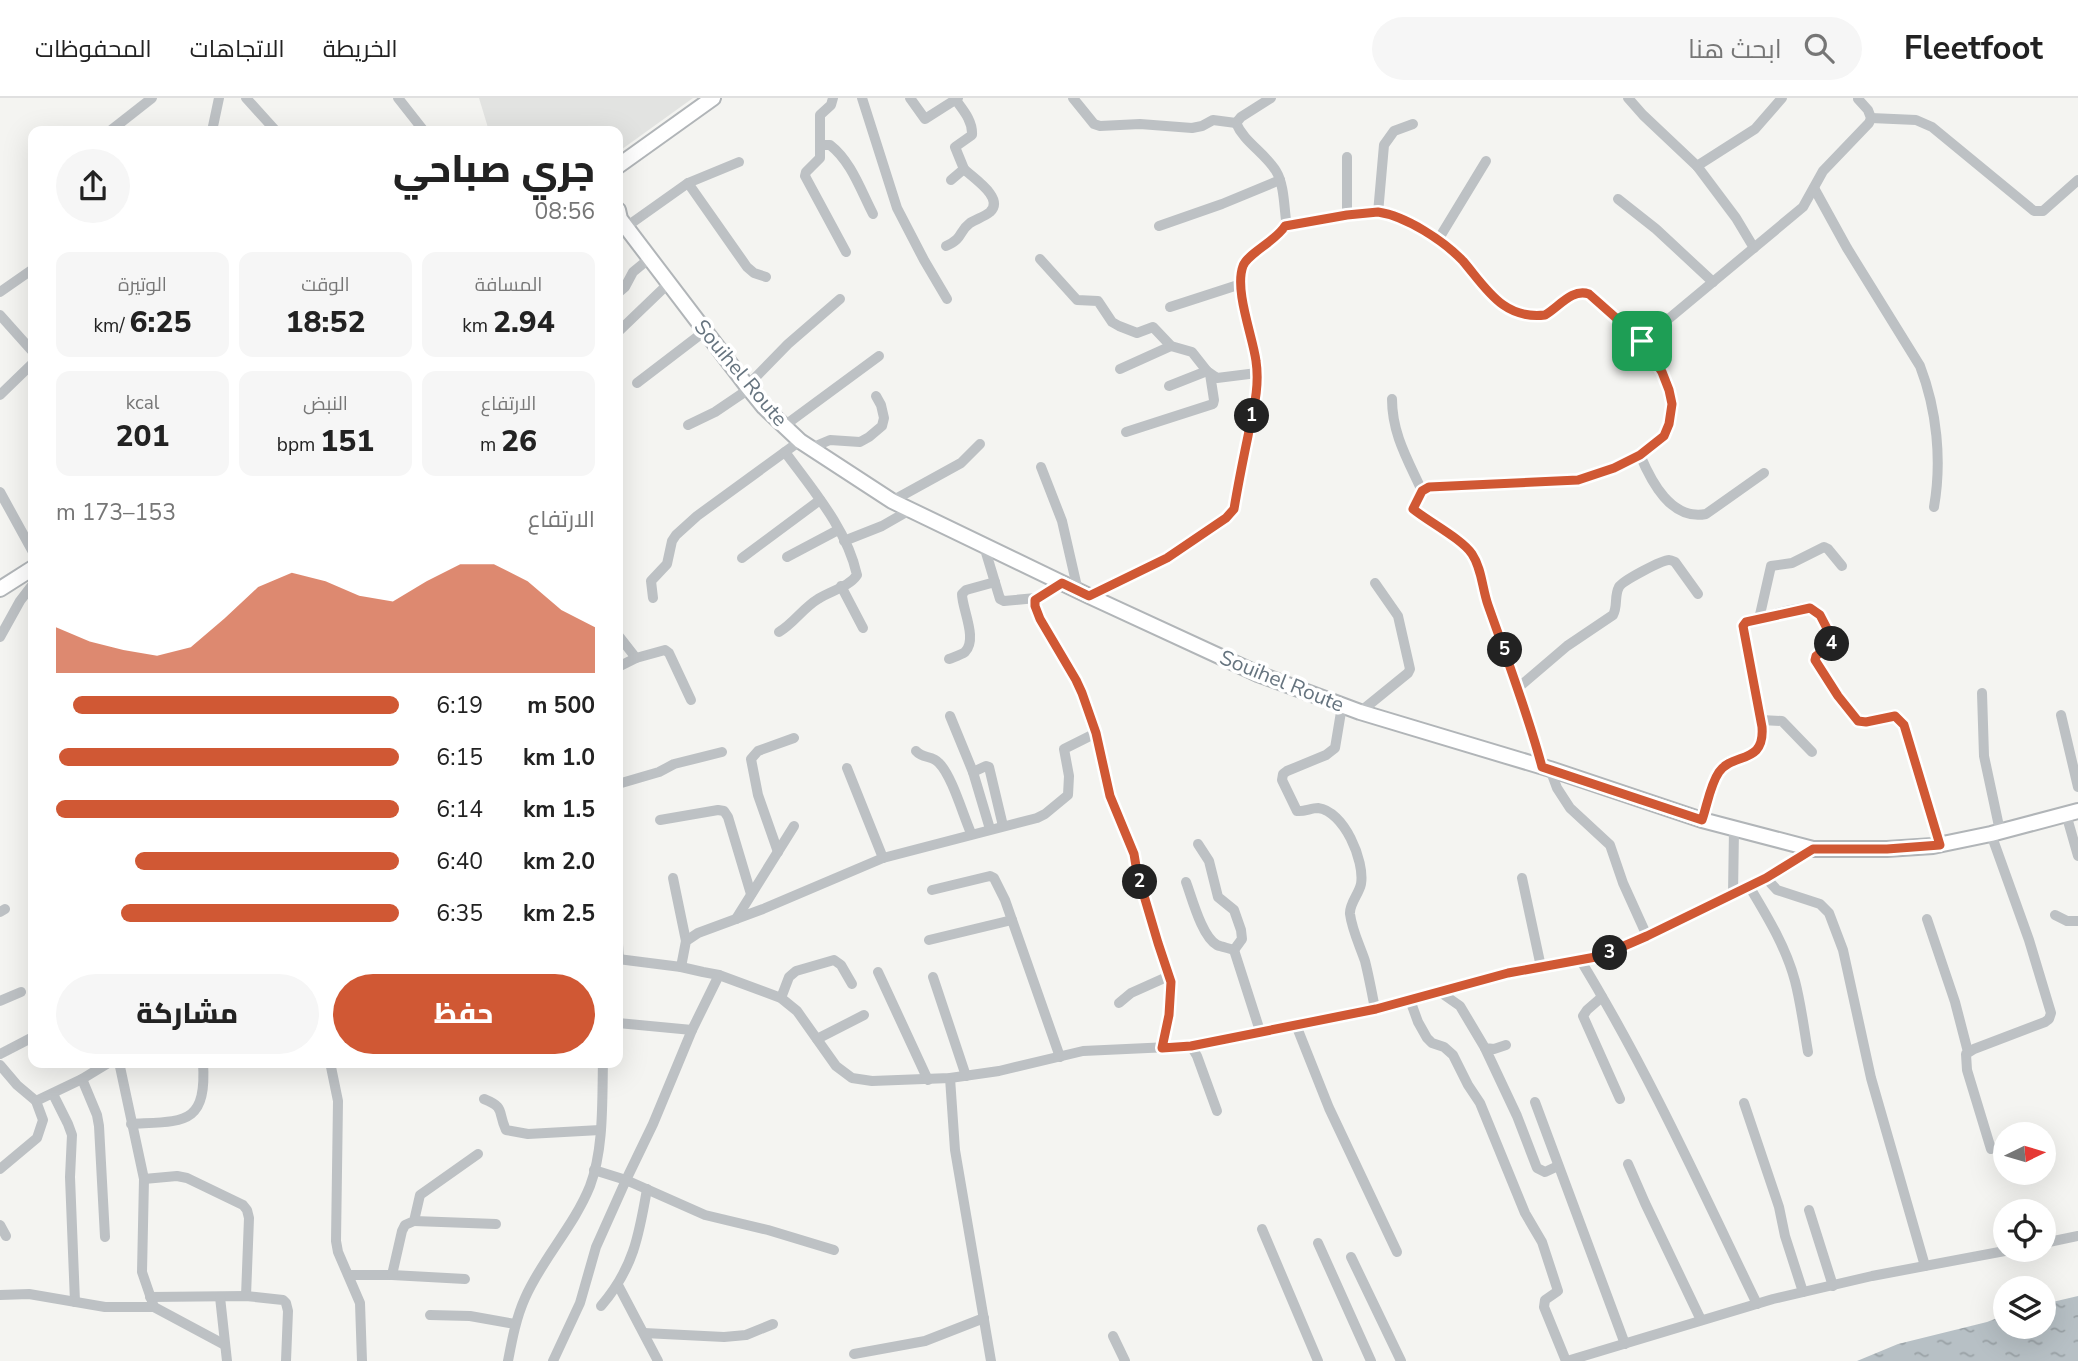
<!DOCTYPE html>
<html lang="ar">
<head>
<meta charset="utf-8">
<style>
	:root { --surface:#fff; --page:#f6f6f6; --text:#222; --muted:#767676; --line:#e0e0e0; --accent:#d05834 }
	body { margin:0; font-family:"Nunito Sans",Cairo,sans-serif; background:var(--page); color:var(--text); direction:rtl; height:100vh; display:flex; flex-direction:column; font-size:26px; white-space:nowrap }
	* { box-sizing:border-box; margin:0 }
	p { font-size:23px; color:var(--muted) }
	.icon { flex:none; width:38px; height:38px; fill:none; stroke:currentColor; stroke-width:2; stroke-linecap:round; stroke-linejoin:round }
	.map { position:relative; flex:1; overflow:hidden; direction:ltr }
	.drawer { position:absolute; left:28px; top:28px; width:595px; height:942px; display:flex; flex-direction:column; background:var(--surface); border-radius:14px; box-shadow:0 7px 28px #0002; direction:rtl }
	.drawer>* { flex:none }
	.needle { width:46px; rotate:85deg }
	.controls { position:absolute; left:1993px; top:1024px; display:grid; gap:14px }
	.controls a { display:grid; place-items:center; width:63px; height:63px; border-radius:50%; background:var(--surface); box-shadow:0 7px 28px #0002; font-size:35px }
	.pin { position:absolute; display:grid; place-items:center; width:60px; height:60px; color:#fff; margin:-30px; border-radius:14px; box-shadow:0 4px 10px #0006 }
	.km { position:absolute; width:35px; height:35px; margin:-18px; border-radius:50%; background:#222; color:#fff; font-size:19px; line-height:35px; text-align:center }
	.round { display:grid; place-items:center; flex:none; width:74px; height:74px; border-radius:37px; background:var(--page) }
	.overview { display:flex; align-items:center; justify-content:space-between; height:119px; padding:0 28px }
	h1 { font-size:38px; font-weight:800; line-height:52px }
	.metrics { display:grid; grid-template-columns:repeat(3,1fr); gap:10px; height:119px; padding:7px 28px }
	.metrics div { display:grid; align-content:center; border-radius:14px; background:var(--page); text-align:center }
	.metrics b { font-size:30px; font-weight:800 }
	.metrics small { font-size:19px; font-weight:400 }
	.metrics p { font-size:19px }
	.chart { height:196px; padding:14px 28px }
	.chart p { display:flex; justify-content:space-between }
	.chart svg { width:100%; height:126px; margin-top:7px; fill:var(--accent); opacity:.7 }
	.cta { display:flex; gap:14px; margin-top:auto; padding:14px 28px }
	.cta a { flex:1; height:80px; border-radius:42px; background:var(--accent); color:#fff; font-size:28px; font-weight:800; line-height:80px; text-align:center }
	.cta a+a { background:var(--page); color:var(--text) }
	ul { padding:0 28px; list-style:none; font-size:23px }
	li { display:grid; grid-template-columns:112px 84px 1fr; align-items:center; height:52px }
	li i { height:18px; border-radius:9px; background:var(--accent) }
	header { display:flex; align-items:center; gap:42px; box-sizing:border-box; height:98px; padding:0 35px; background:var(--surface); border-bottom:2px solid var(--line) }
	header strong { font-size:33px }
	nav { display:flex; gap:38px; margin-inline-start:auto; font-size:24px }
	.search { width:490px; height:63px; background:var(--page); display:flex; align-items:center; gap:18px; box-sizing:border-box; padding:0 24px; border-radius:38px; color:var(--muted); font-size:26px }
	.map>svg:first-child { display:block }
</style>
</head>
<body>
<header>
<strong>Fleetfoot</strong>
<div class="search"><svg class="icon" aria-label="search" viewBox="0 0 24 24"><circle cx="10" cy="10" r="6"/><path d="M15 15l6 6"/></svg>ابحث هنا</div>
<nav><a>الخريطة</a><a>الاتجاهات</a><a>المحفوظات</a></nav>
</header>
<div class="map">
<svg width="2078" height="1263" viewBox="0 0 2078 1263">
	<defs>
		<pattern id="water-ripples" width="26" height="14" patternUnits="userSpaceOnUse" patternTransform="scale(1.75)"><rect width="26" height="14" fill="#b7c0c5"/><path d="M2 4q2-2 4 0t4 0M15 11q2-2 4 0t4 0" fill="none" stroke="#99a1a5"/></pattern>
	</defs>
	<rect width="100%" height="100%" fill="#f4f4f1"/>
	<path fill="#e2e3e1" d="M479,0H693L618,54V33H489Z"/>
	<path fill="url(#water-ripples)" d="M2078,1198V1263H1857L1898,1246L1987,1224L2005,1217L2006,1228H2044V1206Z"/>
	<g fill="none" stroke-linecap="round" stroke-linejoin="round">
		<g stroke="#b1b5b8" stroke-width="18">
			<g id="major">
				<path d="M618,68L713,0"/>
				<path d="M618,112L620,121L626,129L747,288L764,309L800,343L892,403L1089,498L1258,576L1360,614L1550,671L1702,722L1813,751H1887L1933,748L1991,736L2078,713"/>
				<path d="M0,491L33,470"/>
			</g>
		</g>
		<g stroke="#bdc1c4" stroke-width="10">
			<path d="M246,0L276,33"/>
			<path d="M398,0L424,33"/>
			<path d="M833,0L831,7L820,17V60L806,74L805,78L846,154"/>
			<path d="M862,0L897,110L924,162L947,201"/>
			<path d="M910,0L925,21L958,0"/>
			<path d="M1073,0L1094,26L1100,28L1140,26L1192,30L1202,28L1213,22L1236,25"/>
			<path d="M1628,0L1643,17L1697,68L1755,31L1782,0"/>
			<path d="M1871,20L1916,22L1932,29L2034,113H2043L2078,82"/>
			<path d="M110,33L152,0"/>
			<path d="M212,33L219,0"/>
			<path d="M820,47H830C851,63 861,93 873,116"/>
			<path d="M1697,68L1736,120L1754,150"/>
			<path d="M951,82L964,71L955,49L972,37C973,23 963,12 955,1"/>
			<path d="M688,85L747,169L754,175L766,179"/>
			<path d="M1814,90L1847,150L1920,268C1937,312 1942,363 1934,409"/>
			<path d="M1618,101L1656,131L1713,184"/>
			<path d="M1378,115L1384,47L1394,33L1413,26"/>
			<path d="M1347,117V59"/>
			<path d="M1159,128L1222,106L1280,82"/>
			<path d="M626,129L688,85L739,64"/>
			<path d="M1285,129C1315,123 1358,109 1387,116C1409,120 1445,145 1460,161C1481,181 1493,210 1524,215C1531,216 1538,218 1545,217L1572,197L1585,194L1642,243"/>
			<path d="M1438,142L1486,63"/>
			<path d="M946,148C964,140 958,134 970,125C976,121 984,119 990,114C1005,100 973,80 964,71"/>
			<path d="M1040,161L1077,202L1098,203L1112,224L1119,228L1137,235L1153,229L1171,248L1192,254L1207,273L1217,280L1257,275"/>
			<path d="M0,194L33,171"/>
			<path d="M618,195L625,189L633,174L650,160"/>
			<path d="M1170,209L1241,186"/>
			<path d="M0,217L33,254"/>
			<path d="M618,234L669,185"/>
			<path d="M1120,271L1171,248"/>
			<path d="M637,285L705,233"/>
			<path d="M747,288L788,246L840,201"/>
			<path d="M1169,288L1207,273"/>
			<path d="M0,297L33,265"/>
			<path d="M1392,301C1392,336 1408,362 1422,393"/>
			<path d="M688,327L715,314L749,291"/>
			<path d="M784,328L879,258"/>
			<path d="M1126,334L1213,306L1214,302L1210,276"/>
			<path d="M811,350L830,342L860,344L869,339L882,328L884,320L881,307L876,298"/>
			<path d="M1640,357C1651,383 1671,423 1706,416L1764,375"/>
			<path d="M1041,369L1062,423L1078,493"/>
			<path d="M0,394L33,454"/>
			<path d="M892,403L961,365L980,346"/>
			<path d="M844,443L882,428L910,412"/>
			<path d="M984,448L1000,501L1004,503L1036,500"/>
			<path d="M787,459L838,432"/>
			<path d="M742,460L820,402"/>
			<path d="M1062,485L1038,499L1034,505L1040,521L1076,582L1082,595L1096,635L1110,698L1120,719L1134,756L1137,774L1158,845L1171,884L1172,892L1169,917L1162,950"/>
			<path d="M841,488L863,530"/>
			<path d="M1089,498C1124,482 1158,465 1191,445C1206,435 1222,425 1234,411C1238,385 1244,359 1249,332C1253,313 1258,294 1257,274C1256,243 1231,191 1245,163L1282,134L1285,129L1286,122C1284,107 1284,86 1276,73C1265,55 1244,44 1236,25L1241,19L1271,0"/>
			<path d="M653,500L651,483L667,466L672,443L676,437L697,418L800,343"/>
			<path d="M1759,521L1771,468L1792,465L1824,449L1828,451L1842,468"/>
			<path d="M779,534C794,525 803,510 818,501C830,493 849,489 857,477C847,431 812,391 785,354"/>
			<path d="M618,537L636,560L665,552L669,555L691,602"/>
			<path d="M0,539L20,503L33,486"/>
			<path d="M949,561C954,559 961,557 965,554C978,541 962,511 962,496L966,492L995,484"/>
			<path d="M618,569L636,560"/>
			<path d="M1519,589L1567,548L1613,517C1618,508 1614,498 1619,489C1622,483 1662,462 1669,462C1671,462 1673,463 1675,464L1698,496"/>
			<path d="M1982,595L1984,658L2000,733"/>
			<path d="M1342,608L1335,650L1326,657L1287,673L1283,676L1282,682L1297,713C1304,714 1311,710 1318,710C1344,713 1365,763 1361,786C1359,796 1349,806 1350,816C1352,832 1360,848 1365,863C1369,879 1372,895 1375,911"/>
			<path d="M1360,614L1408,575L1410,571L1398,518L1375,485"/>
			<path d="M2061,617L2078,689"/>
			<path d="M950,618L973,674"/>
			<path d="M1761,622L1782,623L1812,654"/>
			<path d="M916,653C923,661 932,657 939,665C952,678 963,717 971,735"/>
			<path d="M1542,669C1527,613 1507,561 1488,507C1482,490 1482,471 1472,456C1462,441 1429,424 1413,411L1422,393L1429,389L1579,382L1614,370L1643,355L1664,338L1669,325L1672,306L1669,292L1662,274L1642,243L1803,109L1823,73L1869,25L1871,20L1868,12L1858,1"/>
			<path d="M847,670L883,760"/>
			<path d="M1550,671L1557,690L1570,710L1610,747L1623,785L1647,838"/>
			<path d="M618,686L659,674L674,666L722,654"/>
			<path d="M2066,716L2078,758"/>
			<path d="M660,722L718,712L724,713L728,719L751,796"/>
			<path d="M1702,722C1707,708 1710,687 1719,674C1734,654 1765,667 1762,629L1743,528C1750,522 1803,507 1812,510C1823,515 1829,533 1833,542L1832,546L1816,558L1815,562L1842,605L1856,621L1861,624L1895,618L1904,627L1940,747"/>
			<path d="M990,731L973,674L986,668L989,669L1003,728"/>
			<path d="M1198,746L1209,763L1218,799L1234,812L1241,832L1242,841L1234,852"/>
			<path d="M778,754L758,697L751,661L758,653L794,640"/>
			<path d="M673,780L686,843"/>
			<path d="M1522,780L1541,869"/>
			<path d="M1766,780L1777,792L1820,806L1829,815L1843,852L1871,980L1925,1168"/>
			<path d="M1186,784C1192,800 1202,839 1217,847C1222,849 1228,850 1234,852"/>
			<path d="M1749,788C1767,818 1786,849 1795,883C1801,906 1804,931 1808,954"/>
			<path d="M932,792L990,778L994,780L1005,802L1060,959"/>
			<path d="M1733,796L1734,732"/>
			<path d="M0,814L5,811"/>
			<path d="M2055,817L2067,823H2078"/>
			<path d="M736,821L794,728"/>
			<path d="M1927,821L1955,904L1968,954"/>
			<path d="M929,842L1012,822"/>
			<path d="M618,846L619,862"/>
			<path d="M1234,852L1260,933"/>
			<path d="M618,861L681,869L703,874L719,877L781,900L797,913L836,968L852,980L872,983L950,980L999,973L1083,953L1191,948L1375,911L1508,875L1589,861L1611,854L1647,838L1766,780L1813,751"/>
			<path d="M1581,863C1648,973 1701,1090 1757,1206"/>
			<path d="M681,869L686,843L698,835L763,811L883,760L1037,720L1045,716L1068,697L1069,678L1064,651L1096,635"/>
			<path d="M878,874L928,982"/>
			<path d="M933,879L966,978"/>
			<path d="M1440,894L1460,908L1485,950L1494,951L1506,947"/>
			<path d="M1602,899L1587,912L1583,918L1620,1001"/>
			<path d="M781,900L789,879L796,873L834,862L841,867L852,886"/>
			<path d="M1410,902L1418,924L1427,940L1432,945L1444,949L1453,957L1468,987L1480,1005L1525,1115L1542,1144L1558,1193L1545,1202L1544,1209L1566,1263"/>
			<path d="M0,903L21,894"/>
			<path d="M1119,905L1131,895L1169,878"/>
			<path d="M618,925L692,932L719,877"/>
			<path d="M1296,927L1329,1010L1397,1154"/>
			<path d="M817,941L864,917"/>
			<path d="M1191,948L1197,958L1217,1013"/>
			<path d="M1485,950L1517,1018L1537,1070L1545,1074L1558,1068"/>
			<path d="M0,956L33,939"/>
			<path d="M119,964L144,1081L142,1174L154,1209"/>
			<path d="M330,964L338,1003L336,1143L338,1154L360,1205L362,1263"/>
			<path d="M0,967L17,987L36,1003L43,1022L37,1040L0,1071"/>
			<path d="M950,980L955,1052L991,1263"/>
			<path d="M82,981L97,1017L99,1028L105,1139"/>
			<path d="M53,996L68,1026L72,1037L70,1079L75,1204"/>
			<path d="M484,1001C506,1010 497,1013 506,1032L528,1036L600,1032"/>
			<path d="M36,1003L82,981L110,964"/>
			<path d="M1535,1004L1625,1246"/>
			<path d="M1744,1005L1779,1109L1785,1138L1803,1194"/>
			<path d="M131,1026C184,1023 207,1028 203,964"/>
			<path d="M1991,1051L1967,972L1966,956L1974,951L2045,924L2049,921L2051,915L2029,842L1991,736"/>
			<path d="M1628,1066L1645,1105L1701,1222"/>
			<path d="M594,1072L626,1082L653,1026L692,932"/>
			<path d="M144,1081L177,1078L187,1080L243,1107L247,1112L249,1120L246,1198"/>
			<path d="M1809,1112L1833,1188"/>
			<path d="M414,1123L496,1126"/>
			<path d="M0,1127L6,1138"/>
			<path d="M1262,1131L1318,1263"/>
			<path d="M1318,1145L1371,1263"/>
			<path d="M2044,1145L2078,1138"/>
			<path d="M1351,1159L1401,1263"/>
			<path d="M349,1177H392L465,1181"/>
			<path d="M392,1177L402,1133L405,1127L414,1123L420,1097L478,1056"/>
			<path d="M618,1187L658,1263"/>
			<path d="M0,1197L29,1196L105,1209H154L225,1247"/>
			<path d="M150,1199L246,1198L283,1202L286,1205L288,1213L286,1263"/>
			<path d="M220,1199L227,1263"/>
			<path d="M601,1208C633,1171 639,1138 647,1091"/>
			<path d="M430,1217L470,1218L515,1226"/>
			<path d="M644,1235L724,1239L746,1237L773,1226"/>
			<path d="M1113,1238L1125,1263"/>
			<path d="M854,1256L925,1243L984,1220"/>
			<path d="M508,1263C512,1242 516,1220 525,1200C542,1161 574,1128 590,1088C604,1051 602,1003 603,964"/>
			<path d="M553,1263L580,1205L596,1149L626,1082L705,1117L768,1132L834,1152"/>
			<path d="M1567,1263L1773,1201L1872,1178L2010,1152"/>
		</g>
		<use href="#major" stroke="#fff" stroke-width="14"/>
	</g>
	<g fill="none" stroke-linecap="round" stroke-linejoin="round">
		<g stroke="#fff" stroke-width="14">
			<path id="route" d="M1378,114C1406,118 1444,143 1463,163C1486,190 1503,222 1545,217C1559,209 1572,190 1589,196L1642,243L1662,274L1669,292L1672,306L1669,326L1664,338L1640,357L1614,370L1578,382L1429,389L1422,393L1413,411C1429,424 1462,441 1472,456C1482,471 1482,490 1488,507C1507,561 1527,613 1542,669L1702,722C1707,708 1710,687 1719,674C1733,654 1765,667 1762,629L1743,528L1746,524L1810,510L1820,517L1833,542L1832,546L1816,558L1815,562L1838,598L1858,623L1866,624L1895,618L1904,627L1940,747L1887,751H1813L1766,780L1647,838L1601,858L1508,875L1376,911L1191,948L1162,950L1169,917L1171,884L1158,845L1137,774L1134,756L1110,698L1096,635L1082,595L1076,582L1040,521L1035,508V502L1062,485L1089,498L1167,460L1226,420L1234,411C1238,387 1243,362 1248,338C1253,313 1260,289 1256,263C1253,239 1234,192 1243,168C1247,156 1276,143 1285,128L1347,117Z"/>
		</g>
		<use href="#route" stroke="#d05834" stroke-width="9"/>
	</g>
	<g text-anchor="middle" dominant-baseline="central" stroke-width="7" stroke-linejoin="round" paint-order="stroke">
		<g font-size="21" fill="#66747f" stroke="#fff">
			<text transform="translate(741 275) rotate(50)">Souihel Route</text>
			<text transform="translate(1282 583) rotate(22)">Souihel Route</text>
		</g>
	</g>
</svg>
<div class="controls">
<a><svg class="needle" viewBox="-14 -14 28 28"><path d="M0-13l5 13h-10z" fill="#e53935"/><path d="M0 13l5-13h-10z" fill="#767676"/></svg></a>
<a><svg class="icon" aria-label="locate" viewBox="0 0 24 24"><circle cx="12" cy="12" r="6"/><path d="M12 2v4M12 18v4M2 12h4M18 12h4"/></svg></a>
<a><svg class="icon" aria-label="layers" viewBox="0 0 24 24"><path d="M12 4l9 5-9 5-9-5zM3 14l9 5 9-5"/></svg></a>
</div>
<div class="pin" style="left:1642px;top:243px;background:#1e9e55"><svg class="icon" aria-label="arrive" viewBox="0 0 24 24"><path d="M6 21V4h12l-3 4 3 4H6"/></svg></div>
<b class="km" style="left:1252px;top:318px">1</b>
<b class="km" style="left:1140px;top:784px">2</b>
<b class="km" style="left:1610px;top:855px">3</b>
<b class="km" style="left:1832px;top:546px">4</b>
<b class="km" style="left:1505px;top:552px">5</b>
<section class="drawer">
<div class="overview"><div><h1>جري صباحي</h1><p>08:56</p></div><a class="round"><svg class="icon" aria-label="share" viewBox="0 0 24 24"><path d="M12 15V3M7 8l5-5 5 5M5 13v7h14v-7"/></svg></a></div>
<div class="metrics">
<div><p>المسافة</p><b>2.94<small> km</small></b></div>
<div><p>الوقت</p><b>18:52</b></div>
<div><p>الوتيرة</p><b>6:25<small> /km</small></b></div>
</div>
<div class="metrics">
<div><p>الارتفاع</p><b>26<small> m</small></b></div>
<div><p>النبض</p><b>151<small> bpm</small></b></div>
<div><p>kcal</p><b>201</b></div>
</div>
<div class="chart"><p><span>الارتفاع</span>153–173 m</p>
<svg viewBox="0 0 160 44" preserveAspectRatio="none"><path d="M0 44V28L10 33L20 36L30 38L40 35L50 25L60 14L70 9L80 12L90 17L100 19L110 12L120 6L130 6L140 12L150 22L160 28V44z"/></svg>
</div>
<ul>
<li><b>500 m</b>6:19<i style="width:95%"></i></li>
<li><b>1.0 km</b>6:15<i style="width:99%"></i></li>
<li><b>1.5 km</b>6:14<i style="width:100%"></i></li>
<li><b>2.0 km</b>6:40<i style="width:77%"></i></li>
<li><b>2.5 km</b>6:35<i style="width:81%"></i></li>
</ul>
<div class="cta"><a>حفظ</a><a>مشاركة</a></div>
</section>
</div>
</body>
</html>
